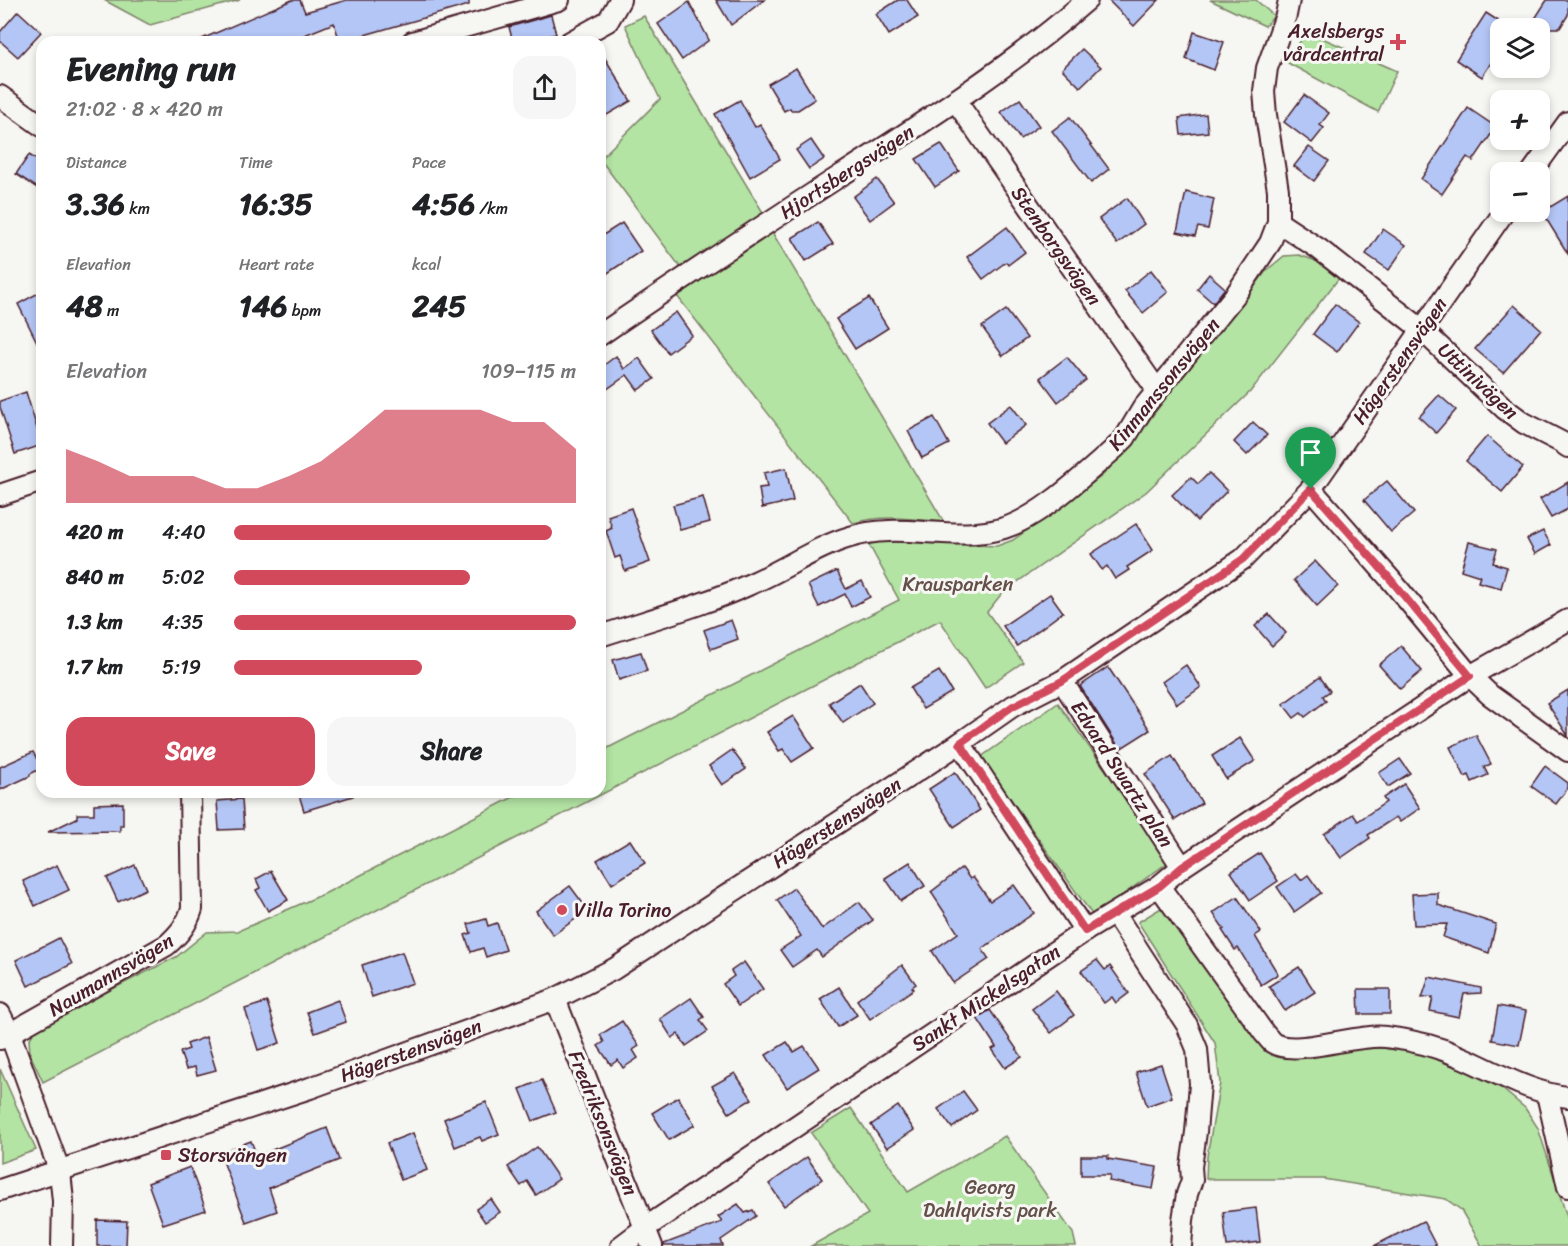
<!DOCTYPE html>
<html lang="en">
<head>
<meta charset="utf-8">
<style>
	:root { --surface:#fff; --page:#f6f6f6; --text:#202124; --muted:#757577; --accent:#d1495b }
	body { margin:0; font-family:Sriracha,sans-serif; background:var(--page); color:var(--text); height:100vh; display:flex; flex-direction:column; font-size:22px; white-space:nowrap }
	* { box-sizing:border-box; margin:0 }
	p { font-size:20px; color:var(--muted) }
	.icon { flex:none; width:33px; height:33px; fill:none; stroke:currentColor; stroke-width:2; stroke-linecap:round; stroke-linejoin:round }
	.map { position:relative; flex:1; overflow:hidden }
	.sheet { position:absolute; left:36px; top:36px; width:570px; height:762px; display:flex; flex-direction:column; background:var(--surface); border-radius:18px; box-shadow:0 3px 9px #0003 }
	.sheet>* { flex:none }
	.tools { position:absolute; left:1490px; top:18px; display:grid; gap:12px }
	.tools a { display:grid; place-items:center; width:60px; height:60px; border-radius:12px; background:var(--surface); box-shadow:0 3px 9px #0003; font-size:30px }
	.pin { position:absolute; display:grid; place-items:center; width:51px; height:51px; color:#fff; margin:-62px -26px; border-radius:50% 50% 50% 0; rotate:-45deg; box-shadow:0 0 6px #0007 }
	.pin .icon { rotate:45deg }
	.round { display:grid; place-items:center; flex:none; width:63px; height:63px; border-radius:18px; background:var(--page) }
	.head { display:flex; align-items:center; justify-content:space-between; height:102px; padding:0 30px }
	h1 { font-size:33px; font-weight:700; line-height:45px }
	.figures { display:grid; grid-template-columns:repeat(3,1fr); gap:9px; height:102px; padding:6px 30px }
	.figures div { display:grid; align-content:center }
	.figures b { font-size:30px; font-weight:700 }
	.figures small { font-size:16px; font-weight:400 }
	.figures p { font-size:16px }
	.chart { height:168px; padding:12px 30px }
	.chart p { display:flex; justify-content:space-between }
	.chart svg { width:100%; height:108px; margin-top:6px; fill:var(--accent); opacity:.7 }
	.cta { display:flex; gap:12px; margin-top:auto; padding:12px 30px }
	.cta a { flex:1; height:69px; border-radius:18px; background:var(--accent); color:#fff; font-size:24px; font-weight:700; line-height:69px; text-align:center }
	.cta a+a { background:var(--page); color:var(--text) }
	ul { padding:0 30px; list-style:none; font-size:20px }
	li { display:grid; grid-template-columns:96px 72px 1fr; align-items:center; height:45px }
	li i { height:15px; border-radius:8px; background:var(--accent) }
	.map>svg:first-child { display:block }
</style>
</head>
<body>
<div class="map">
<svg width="1568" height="1246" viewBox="0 0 1568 1246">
	<rect width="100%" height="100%" fill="#f6f6f2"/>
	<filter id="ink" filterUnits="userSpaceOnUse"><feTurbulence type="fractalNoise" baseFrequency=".0167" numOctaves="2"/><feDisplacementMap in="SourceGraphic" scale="12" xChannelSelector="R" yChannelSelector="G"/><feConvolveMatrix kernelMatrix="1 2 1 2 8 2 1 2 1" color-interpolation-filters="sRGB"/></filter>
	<g filter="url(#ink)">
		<g fill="#b3e4a4" stroke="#7e8268" stroke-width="1.5">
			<path d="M104,0H240L150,25Z"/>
			<path d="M1210,0H1256L1274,16L1265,26Z"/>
			<path d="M644,16L764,214L681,268L600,159L660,99L625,25Z"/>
			<path d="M1304,36L1320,37L1397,71L1378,112L1286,62Z"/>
			<path d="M772,232L944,522C914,519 884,514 853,523L677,296Z"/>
			<path d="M1299,255L1325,264L1339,278L1250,392L1146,492L1003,592L987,612L1023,662L985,688L940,620L43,1082L30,1054L29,1040L37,1027L176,957L207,932L238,931L326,893L523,792H600V752L899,600L867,541L997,546L1013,540L1102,476L1130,446L1156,411L1267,270L1284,256Z"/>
			<path d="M1058,703L1170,861L1093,916L981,757Z"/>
			<path d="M1166,905L1255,1037L1267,1050L1322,1054L1354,1049L1383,1048L1421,1053L1461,1069L1501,1088L1525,1108L1538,1128L1568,1220V1246H1482L1461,1210L1446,1199L1323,1179H1206L1207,1156L1220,1083L1215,1043L1138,922Z"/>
			<path d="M0,1069L36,1150L0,1163Z"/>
			<path d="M851,1108L908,1192L1005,1136L1073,1233L1076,1246H811L868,1214L811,1133Z"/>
		</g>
		<g fill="#b4c6f5" stroke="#4a1f2b" stroke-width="1.5">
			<path d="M292,0H300L305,12L347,0H469V5L340,42L334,23L287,42H195Z"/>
			<path d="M716,0H764L731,25Z"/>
			<path d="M898,0H907L918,17L889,35L876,14Z"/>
			<path d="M1108,0H1159L1134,26Z"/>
			<path d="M1547,0H1568V15L1560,28H1529Z"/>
			<path d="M689,2L709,40L682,60L658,24Z"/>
			<path d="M18,11L41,32L18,57L0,41V32Z"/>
			<path d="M1486,13L1500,22V49L1482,77L1456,60Z"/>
			<path d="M551,15L556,34L527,42H513L509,27Z"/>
			<path d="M1194,32L1224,42L1214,70L1186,59Z"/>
			<path d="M1082,49L1101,67L1080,87L1062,69Z"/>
			<path d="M600,50L631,101L600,119Z"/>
			<path d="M796,68L815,99L798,110H791L790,108L784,111L768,84Z"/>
			<path d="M1304,95L1329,113L1320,125L1324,128L1312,143L1284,122Z"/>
			<path d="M1020,99L1039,126L1020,139L1001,112Z"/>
			<path d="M740,100L755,127L760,124L780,159L750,177L715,114Z"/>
			<path d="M1468,108L1496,127L1473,161L1467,157L1442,194L1421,179Z"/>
			<path d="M1206,114L1208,132L1181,135L1179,118Z"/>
			<path d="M1070,117L1109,169L1091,183L1052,131Z"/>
			<path d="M811,140L824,159L809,169L796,150Z"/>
			<path d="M941,144L959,171L935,187L916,159Z"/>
			<path d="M1309,147L1329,161L1314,181L1294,166Z"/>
			<path d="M29,155L42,163V191L16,174Z"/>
			<path d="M877,179L894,202L870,220L853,197Z"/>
			<path d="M1186,192L1214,199L1208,229L1198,227L1195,236L1177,232Z"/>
			<path d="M1568,196V254L1542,212Z"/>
			<path d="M1127,198L1144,224L1117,244L1099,219Z"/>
			<path d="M818,222L833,244L806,261L792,238Z"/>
			<path d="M622,223L641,251L600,278V237Z"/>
			<path d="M1007,227L1025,252L1008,265L1006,262L983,279L967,257Z"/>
			<path d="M1383,229L1406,245L1389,270L1366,254Z"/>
			<path d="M1151,270L1168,292L1143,313L1125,291Z"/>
			<path d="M1209,274L1225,288L1213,303L1197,289Z"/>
			<path d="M42,291V352L18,304Z"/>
			<path d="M869,298L888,328L855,349L836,319Z"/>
			<path d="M1335,304L1359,322L1337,352L1313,334Z"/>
			<path d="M1514,305L1541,329L1503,373L1475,349Z"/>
			<path d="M1006,310L1027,338L1003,356L982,327Z"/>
			<path d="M676,312L692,335L668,353L651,330Z"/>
			<path d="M616,356L624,369L639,358L654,379L638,390L627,375L600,394V368Z"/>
			<path d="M1067,357L1086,380L1058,402L1040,378Z"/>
			<path d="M26,392L42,445L15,454L0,407V401Z"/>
			<path d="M1439,395L1456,410L1436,433L1419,417Z"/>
			<path d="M1011,405L1026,425L1002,443L987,423Z"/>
			<path d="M934,417L949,444L922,458L908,431Z"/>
			<path d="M1253,422L1267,435L1247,455L1234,442Z"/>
			<path d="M1487,436L1523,467L1502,492L1466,461Z"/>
			<path d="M786,468L793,501L762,508L759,488L767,487L764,473Z"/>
			<path d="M1209,473L1227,491L1197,521L1172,495L1191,477L1198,484Z"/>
			<path d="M1387,481L1414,513L1391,532L1364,500Z"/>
			<path d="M1568,482V509L1551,518L1540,499Z"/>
			<path d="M703,497L710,522L680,530L673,505Z"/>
			<path d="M631,508L650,562L625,571L620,556L615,558L606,531L612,528L608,516Z"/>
			<path d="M1136,524L1153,550L1127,567L1129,570L1115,579L1107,566L1102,570L1091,554Z"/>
			<path d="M1543,531L1551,545L1535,554L1527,539Z"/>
			<path d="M1469,542L1497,549L1493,563L1507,567L1501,588L1478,582L1480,576L1461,570Z"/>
			<path d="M1315,561L1338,586L1317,606L1294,580Z"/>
			<path d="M837,571L846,589L862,581L870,597L851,607L845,594L819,607L808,585Z"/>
			<path d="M1050,594L1063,612L1017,646L1003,626Z"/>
			<path d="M1269,614L1286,633L1272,646L1255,626Z"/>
			<path d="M731,620L738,639L711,649L704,630Z"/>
			<path d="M1401,646L1422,671L1400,689L1379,665Z"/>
			<path d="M641,652L647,671L619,680L613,660Z"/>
			<path d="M1186,665L1201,687L1177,704L1162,682Z"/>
			<path d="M1108,667L1150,730L1120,749L1080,686Z"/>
			<path d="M939,671L952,692L923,709L910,688Z"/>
			<path d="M1320,677L1330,691L1323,696L1326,701L1305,717L1301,713L1294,718L1283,704Z"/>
			<path d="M860,683L873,703L843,723L829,703Z"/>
			<path d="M1568,690V736L1547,703Z"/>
			<path d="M793,716L814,748L792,762L783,749L779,751L767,732Z"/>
			<path d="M1476,735L1491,764L1484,767L1488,775L1472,782L1469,775L1465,777L1450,747Z"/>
			<path d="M1240,738L1255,761L1226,779L1212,756Z"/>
			<path d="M732,750L746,769L722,785L709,766Z"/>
			<path d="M33,752L42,768L30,774V776L0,790V767Z"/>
			<path d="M1172,756L1202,803L1175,820L1145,774Z"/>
			<path d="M1400,759L1410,773L1388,787L1379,773Z"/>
			<path d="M1545,766L1568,783V788L1556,804L1531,786Z"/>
			<path d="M955,772L980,810L954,827L929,789Z"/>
			<path d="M1404,784L1420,808L1400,822L1396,817L1368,835L1370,838L1341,858L1324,834L1353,814L1358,821L1386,802L1383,798Z"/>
			<path d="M310,792H352L353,796L304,811L299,795Z"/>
			<path d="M242,799L244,829L219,830L217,801Z"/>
			<path d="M123,803V825H120V831L48,832L77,818V814H94V804Z"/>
			<path d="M630,840L645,863L612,884L597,860Z"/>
			<path d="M1260,853L1278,881L1250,900L1231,872Z"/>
			<path d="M910,862L925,886L901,901L885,878Z"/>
			<path d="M57,865L69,890L35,906L23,881Z"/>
			<path d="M135,865L146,889L118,902L107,878Z"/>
			<path d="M962,868L970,879L973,877L990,901L1014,885L1034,913L982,949L989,959L953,983L932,951L958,933L931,892Z"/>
			<path d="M271,871L288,900L268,911L256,890L260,888L256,879Z"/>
			<path d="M1296,874L1301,880L1308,875L1321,893L1294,912L1277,887Z"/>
			<path d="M570,886L588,910L553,935L536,911Z"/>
			<path d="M794,888L822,929L859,902L873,920L822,957L817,950L792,967L780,950L801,936L777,900Z"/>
			<path d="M1438,893V905L1496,924L1489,953L1443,937L1447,924L1414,925L1412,894Z"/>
			<path d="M1237,897L1261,932L1255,936L1278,974L1261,985L1238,948L1235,950L1222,930L1224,929L1213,913Z"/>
			<path d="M486,919L488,926L497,923L506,950L486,957L483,948L471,952L465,935L471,933L468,924Z"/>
			<path d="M59,938L72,964L28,986L16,960Z"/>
			<path d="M402,952L413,983L372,997L362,965Z"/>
			<path d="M1097,960L1105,970L1110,966L1129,993L1116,1003L1112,997L1104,1003L1081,971Z"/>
			<path d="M744,962L763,989L738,1006L723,984L734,976L731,971Z"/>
			<path d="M902,965L916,984L912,987L914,989L870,1019L857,1000Z"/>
			<path d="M1299,967L1315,992L1285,1011L1269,986Z"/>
			<path d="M1429,977L1481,988V993L1464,994L1459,1017L1430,1011L1433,997L1422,998Z"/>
			<path d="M839,987L857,1015L838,1027L820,999Z"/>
			<path d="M1358,989H1390V1014H1359Z"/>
			<path d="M1056,991L1074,1015L1051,1033L1032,1009Z"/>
			<path d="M691,998L704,1017L700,1020L708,1031L686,1046L678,1034L672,1038L660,1019Z"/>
			<path d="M338,1000L346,1022L315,1033L307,1012Z"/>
			<path d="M267,1002L280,1043L258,1050L245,1009Z"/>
			<path d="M1498,1006L1526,1011L1519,1045L1492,1040Z"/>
			<path d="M990,1010L1022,1057L1005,1068L992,1049L996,1047L977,1018Z"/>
			<path d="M622,1021L639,1046L633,1050L638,1058L623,1068L618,1060L611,1065L598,1046L604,1042L600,1035Z"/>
			<path d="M206,1037L216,1070L197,1075L195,1067L186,1069L180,1052L189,1049L187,1044Z"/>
			<path d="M787,1042L794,1052L804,1046L819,1068L787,1088L766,1055Z"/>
			<path d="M1161,1064L1172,1097L1147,1106L1136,1072Z"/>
			<path d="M735,1073L752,1099L729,1113L712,1086Z"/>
			<path d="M542,1080L556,1112L533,1121L520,1089Z"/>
			<path d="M963,1091L977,1110L952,1128L938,1109Z"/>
			<path d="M678,1097L695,1125L669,1140L652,1113Z"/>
			<path d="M486,1102L499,1134L482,1141L480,1137L455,1147L444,1119Z"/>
			<path d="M898,1106L914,1130L887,1148L871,1125Z"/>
			<path d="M327,1128L339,1160L269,1188L277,1211L246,1222L220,1153L251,1141L257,1156Z"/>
			<path d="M413,1133L427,1170L401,1180L387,1143Z"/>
			<path d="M537,1147L559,1179L536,1195L527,1181L521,1186L508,1167Z"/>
			<path d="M1081,1156H1108V1159L1157,1167L1153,1189L1109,1181L1110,1175H1081Z"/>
			<path d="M807,1157L822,1179L784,1206L769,1184Z"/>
			<path d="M190,1167L206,1210L163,1224L148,1183Z"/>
			<path d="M491,1199L500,1212L485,1222L476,1209Z"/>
			<path d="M738,1204L745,1213L753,1210L756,1216L721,1240L723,1246H664V1244L722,1222L718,1217Z"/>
			<path d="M1256,1208L1260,1242L1227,1246L1223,1212Z"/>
			<path d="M97,1220L127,1221L126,1246H97Z"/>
			<path d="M1423,1221L1436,1246H1374Z"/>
		</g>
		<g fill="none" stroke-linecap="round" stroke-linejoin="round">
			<g stroke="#4a1f2b" stroke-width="24">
				<g id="street">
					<path d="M412,42L559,0"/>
					<path d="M570,42L608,21L620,0"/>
					<path d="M0,96L42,126"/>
					<path d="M956,101L1157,390"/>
					<path d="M1532,172L1568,122"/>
					<path d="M1278,222L1319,249L1421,329L1505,409L1524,423L1561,442L1568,447"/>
					<path d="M600,335C680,280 761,227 843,174C927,120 1012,66 1087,0"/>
					<path d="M1311,489L1391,580L1470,676L1490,695L1568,751"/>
					<path d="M0,495L42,481"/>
					<path d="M600,636C652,619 705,605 755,582C787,568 816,547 850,537C900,521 955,543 1004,528C1040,517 1085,474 1114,449L1125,438L1143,408L1236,294L1270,243L1278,222V190L1266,115L1264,91L1267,68L1286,15L1289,0"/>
					<path d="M1062,681L1182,867"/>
					<path d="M960,743L1085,931"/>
					<path d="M1159,886L1264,1033C1267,1036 1270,1041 1273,1043C1295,1057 1357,1033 1386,1037C1412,1040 1437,1046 1461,1057C1496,1072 1530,1093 1568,1097"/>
					<path d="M1115,914L1187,1025L1197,1049L1200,1084L1196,1132L1191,1167L1192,1180L1187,1194L1183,1220L1181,1246"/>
					<path d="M555,999L652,1246"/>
					<path d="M0,1014L10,1034L60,1172L63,1201L62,1246"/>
					<path d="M0,1039L167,945C179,934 187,925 192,909L190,792"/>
					<path d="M1547,1094L1568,1187"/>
					<path d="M0,1190L310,1088L555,999L614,969L960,743L1013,706L1062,681L1243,559L1311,489L1504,212"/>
					<path d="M621,1246L645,1228L1085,931L1159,886L1182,867L1470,676L1568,620"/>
				</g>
			</g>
			<use href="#street" stroke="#f6f6f2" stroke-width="20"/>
		</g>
	</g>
	<g fill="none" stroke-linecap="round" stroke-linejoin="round" filter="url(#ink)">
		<g stroke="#fff" stroke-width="12">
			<path id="route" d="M1311,489L1391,580L1470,676L1182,867L1160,886L1085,931L960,743L1013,706L1062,681L1243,559Z"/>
		</g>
		<use href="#route" stroke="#d1495b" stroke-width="8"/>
	</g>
	<g fill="#d1495b" stroke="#f6f6f2" stroke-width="2">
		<path d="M1395 33h6v6h6v6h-6v6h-6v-6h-6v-6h6z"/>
		<circle cx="562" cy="910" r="6"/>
		<rect x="160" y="1149" width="12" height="12" rx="3"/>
	</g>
	<g text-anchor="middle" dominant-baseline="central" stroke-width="6" stroke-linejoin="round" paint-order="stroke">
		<g font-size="20" fill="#4a1f2b" stroke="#f6f6f2" text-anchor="start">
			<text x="1384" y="31" text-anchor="end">Axelsbergs<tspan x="1384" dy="23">vårdcentral</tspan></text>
			<text x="574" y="910">Villa Torino</text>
			<text x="178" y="1155">Storsvängen</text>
		</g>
		<g font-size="20" fill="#4a1f2b" stroke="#f6f6f2">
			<text transform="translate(847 172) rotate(-33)">Hjortsbergsvägen</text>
			<text transform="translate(1056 246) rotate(55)">Stenborgsvägen</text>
			<text transform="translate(1400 361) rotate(-55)">Hägerstensvägen</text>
			<text transform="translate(1478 381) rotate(43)">Uttinivägen</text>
			<text transform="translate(1164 384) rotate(-51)">Kinmanssonsvägen</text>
			<text transform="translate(1122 774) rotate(57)">Edvard Swartz plan</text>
			<text transform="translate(837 823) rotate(-33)">Hägerstensvägen</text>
			<text transform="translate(111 975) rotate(-31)">Naumannsvägen</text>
			<text transform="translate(986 998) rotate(-34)">Sankt Mickelsgatan</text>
			<text transform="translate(411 1051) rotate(-20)">Hägerstensvägen</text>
			<text transform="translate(603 1123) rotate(68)">Fredriksonsvägen</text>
		</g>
		<g font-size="20" fill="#645049" stroke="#f6f6f2">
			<text x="958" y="584">Krausparken</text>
			<text x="990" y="1187">Georg<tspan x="990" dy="23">Dahlqvists park</tspan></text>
		</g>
	</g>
</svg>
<div class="tools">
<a><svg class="icon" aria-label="layers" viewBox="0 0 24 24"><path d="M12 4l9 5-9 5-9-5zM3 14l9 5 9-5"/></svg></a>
<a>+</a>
<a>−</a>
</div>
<div class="pin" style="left:1311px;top:489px;background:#1e9e55"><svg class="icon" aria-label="arrive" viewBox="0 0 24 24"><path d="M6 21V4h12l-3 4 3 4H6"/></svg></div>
<section class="sheet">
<div class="head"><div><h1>Evening run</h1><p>21:02 · 8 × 420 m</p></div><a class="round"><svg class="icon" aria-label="share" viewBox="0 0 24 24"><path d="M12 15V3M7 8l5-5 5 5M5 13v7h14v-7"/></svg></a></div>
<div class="figures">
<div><p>Distance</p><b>3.36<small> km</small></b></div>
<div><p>Time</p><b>16:35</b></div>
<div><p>Pace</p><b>4:56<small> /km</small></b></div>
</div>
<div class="figures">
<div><p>Elevation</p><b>48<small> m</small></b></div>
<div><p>Heart rate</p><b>146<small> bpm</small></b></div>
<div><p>kcal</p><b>245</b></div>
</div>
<div class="chart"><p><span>Elevation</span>109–115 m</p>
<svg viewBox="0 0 160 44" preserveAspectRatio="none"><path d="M0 44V22L10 27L20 33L30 33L40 33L50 38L60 38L70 33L80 27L90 17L100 6L110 6L120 6L130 6L140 11L150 11L160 22V44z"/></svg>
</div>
<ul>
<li><b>420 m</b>4:40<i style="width:93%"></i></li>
<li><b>840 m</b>5:02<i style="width:69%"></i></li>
<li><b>1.3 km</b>4:35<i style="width:100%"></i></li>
<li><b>1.7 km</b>5:19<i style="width:55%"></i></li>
</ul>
<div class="cta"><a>Save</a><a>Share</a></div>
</section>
</div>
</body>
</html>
